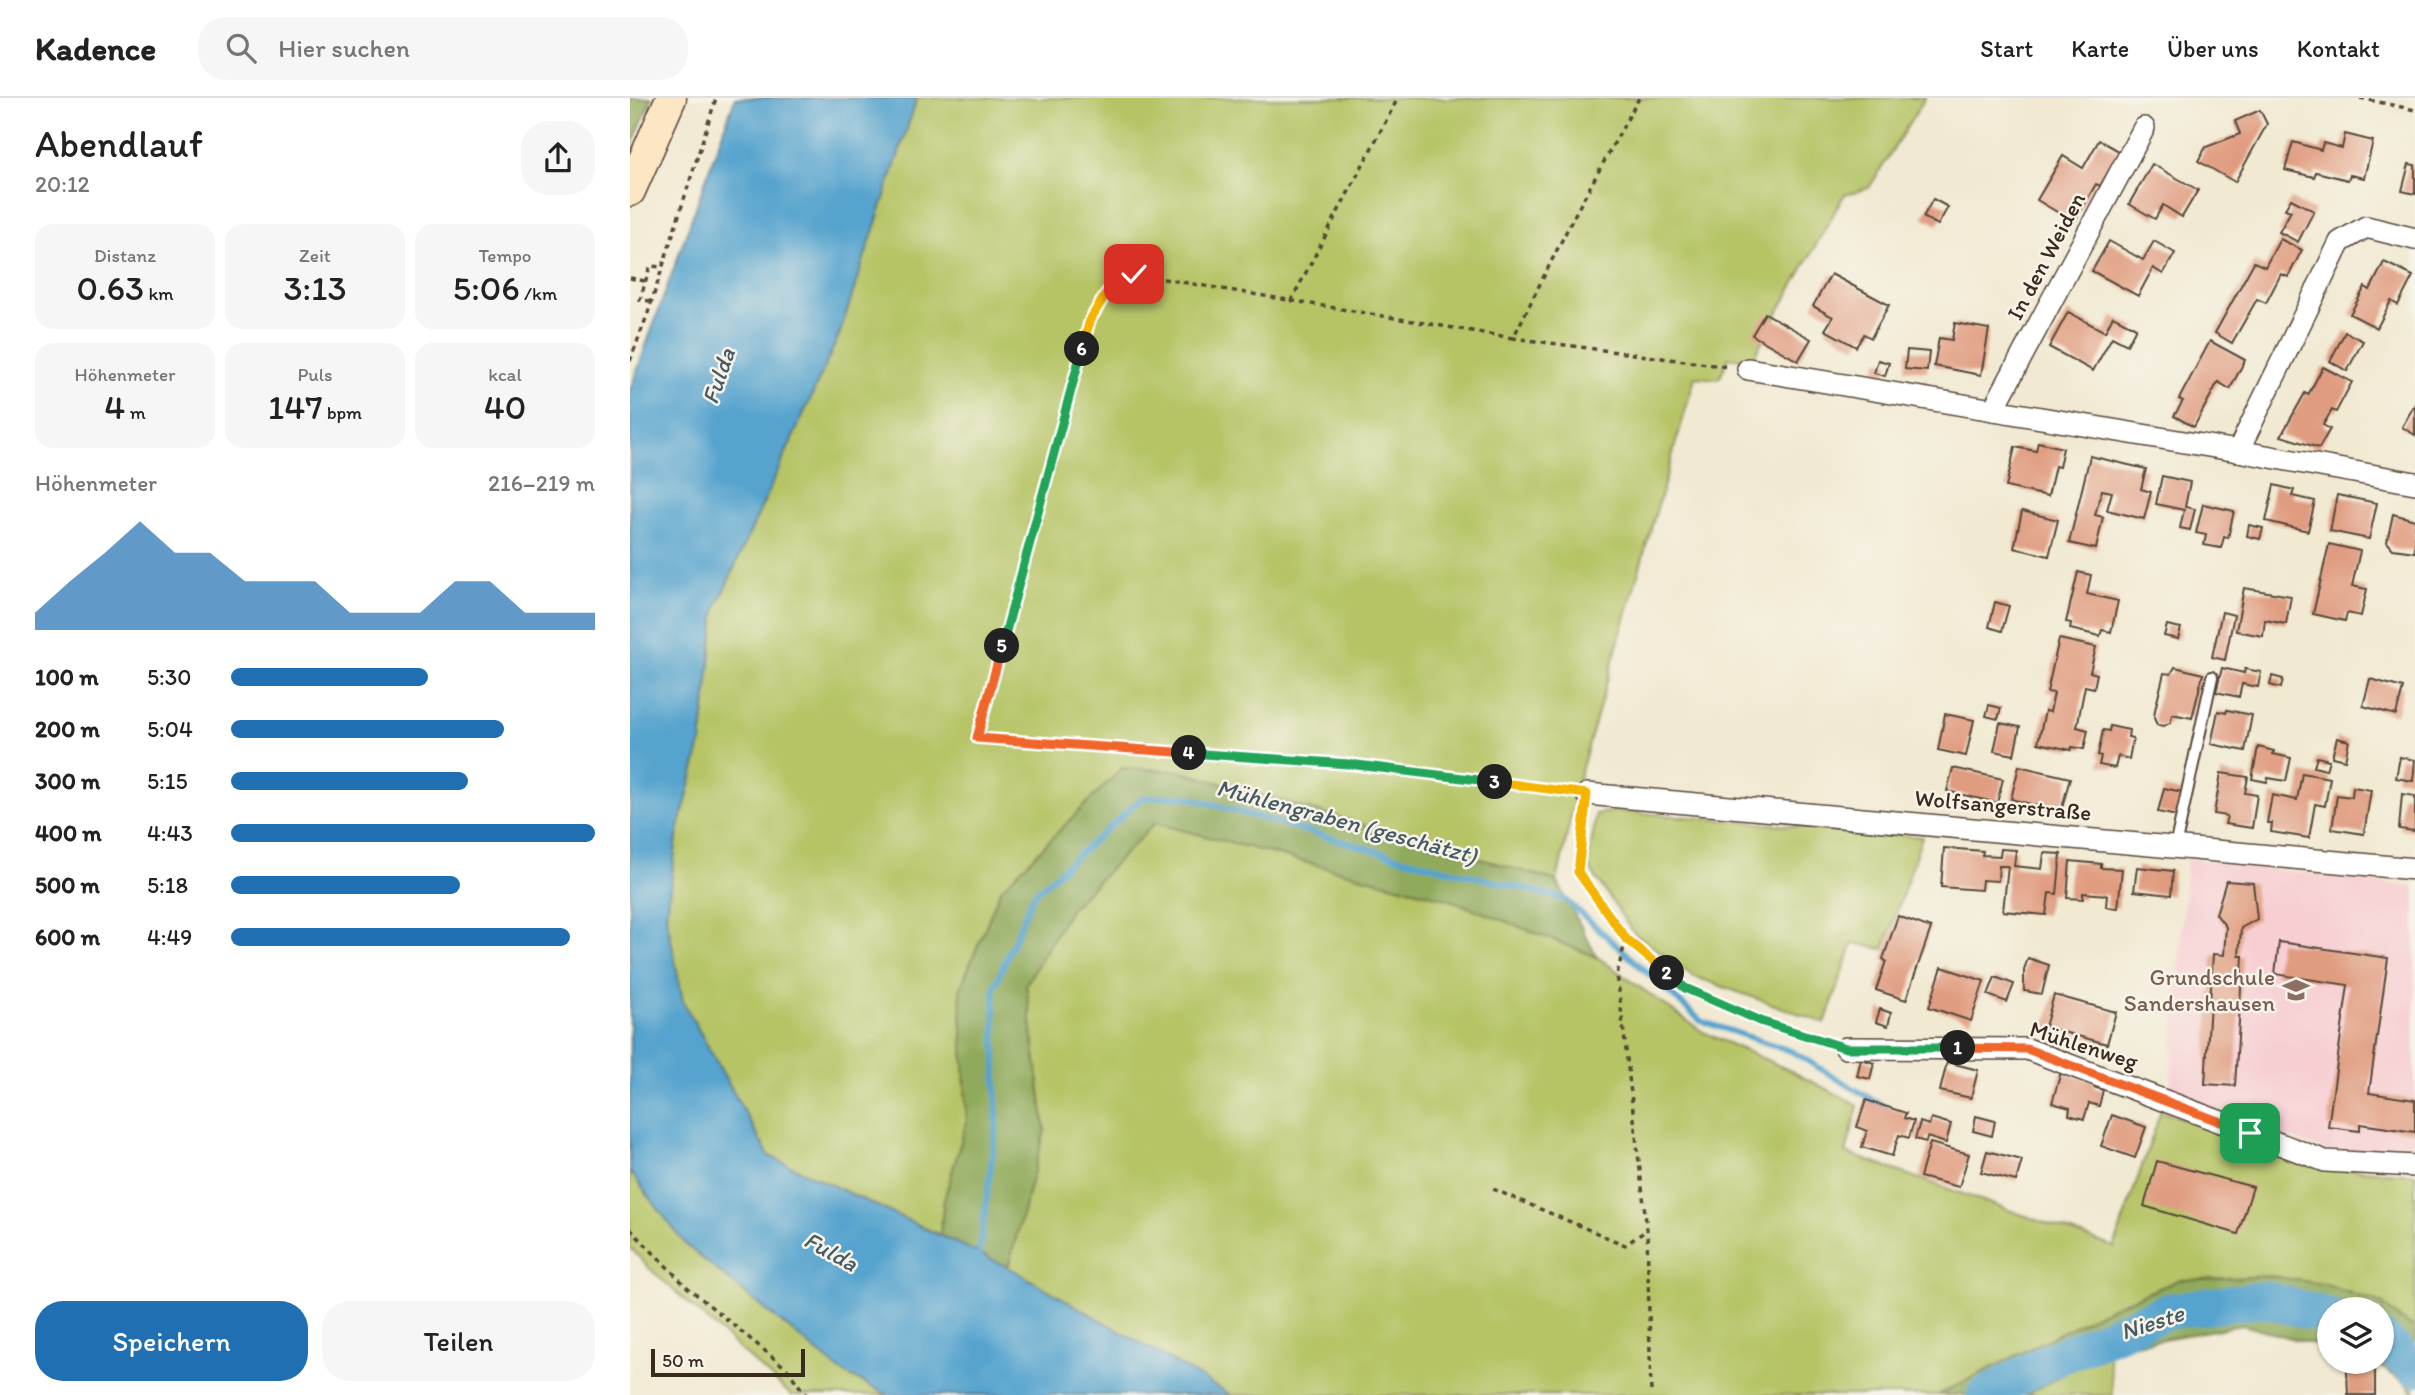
<!DOCTYPE html>
<html lang="de">
<head>
<meta charset="utf-8">
<style>
	:root { --surface:#fff; --page:#f6f6f6; --text:#222; --muted:#767676; --line:#e0e0e0; --accent:#1f6fb2 }
	body { margin:0; font-family:Itim,sans-serif; background:var(--page); color:var(--text); height:100vh; display:flex; flex-direction:column; font-size:26px; white-space:nowrap }
	* { box-sizing:border-box; margin:0 }
	p { font-size:23px; color:var(--muted) }
	.icon { flex:none; width:38px; height:38px; fill:none; stroke:currentColor; stroke-width:2; stroke-linecap:round; stroke-linejoin:round }
	.map { position:relative; flex:1; overflow:hidden }
	.side { display:flex; flex-direction:column; background:var(--surface); width:630px }
	.side>* { flex:none }
	.tools { position:absolute; left:1687px; top:1199px; display:grid; gap:14px }
	.tools a { display:grid; place-items:center; width:77px; height:77px; border-radius:50%; background:var(--surface); box-shadow:0 2px 5px #0004; font-size:35px }
	.scale { position:absolute; left:21px; bottom:18px; width:154px; box-sizing:border-box; padding-left:7px; border:4px solid #3b2a1e; border-top:0; font-size:19px; line-height:24px; white-space:nowrap; color:#3b2a1e; -webkit-text-stroke:5px #f7f3e8; paint-order:stroke }
	.pin { position:absolute; display:grid; place-items:center; width:60px; height:60px; color:#fff; margin:-30px; border-radius:14px; box-shadow:0 4px 10px #0006 }
	.km { position:absolute; width:35px; height:35px; margin:-18px; border-radius:50%; background:#222; color:#fff; font-size:19px; line-height:35px; text-align:center }
	.round { display:grid; place-items:center; flex:none; width:74px; height:74px; border-radius:28px; background:var(--page) }
	.summary { display:flex; align-items:center; justify-content:space-between; height:119px; padding:0 35px }
	h1 { font-size:38px; font-weight:600; line-height:52px }
	.figures { display:grid; grid-template-columns:repeat(3,1fr); gap:10px; height:119px; padding:7px 35px }
	.figures div { display:grid; align-content:center; border-radius:18px; background:var(--page); text-align:center }
	.figures b { font-size:35px; font-weight:600 }
	.figures small { font-size:19px; font-weight:400 }
	.figures p { font-size:19px }
	.chart { height:196px; padding:14px 35px }
	.chart p { display:flex; justify-content:space-between }
	.chart svg { width:100%; height:126px; margin-top:7px; fill:var(--accent); opacity:.7 }
	.button { display:flex; gap:14px; margin-top:auto; padding:14px 35px }
	.button a { flex:1; height:80px; border-radius:28px; background:var(--accent); color:#fff; font-size:28px; font-weight:600; line-height:80px; text-align:center }
	.button a+a { background:var(--page); color:var(--text) }
	ul { padding:0 35px; list-style:none; font-size:23px }
	li { display:grid; grid-template-columns:112px 84px 1fr; align-items:center; height:52px }
	li i { height:18px; border-radius:9px; background:var(--accent) }
	header { display:flex; align-items:center; gap:42px; box-sizing:border-box; height:98px; padding:0 35px; background:var(--surface); border-bottom:2px solid var(--line) }
	header strong { font-size:33px }
	nav { display:flex; gap:38px; margin-inline-start:auto; font-size:24px }
	.search { width:490px; height:63px; background:var(--page); display:flex; align-items:center; gap:18px; box-sizing:border-box; padding:0 24px; border-radius:28px; color:var(--muted); font-size:26px }
	main { display:flex; flex:1; min-height:0 }
	.map>svg:first-child { display:block }
</style>
</head>
<body>
<header>
<strong>Kadence</strong>
<div class="search"><svg class="icon" aria-label="search" viewBox="0 0 24 24"><circle cx="10" cy="10" r="6"/><path d="M15 15l6 6"/></svg>Hier suchen</div>
<nav><a>Start</a><a>Karte</a><a>Über uns</a><a>Kontakt</a></nav>
</header>
<main>
<section class="side">
<div class="summary"><div><h1>Abendlauf</h1><p>20:12</p></div><a class="round"><svg class="icon" aria-label="share" viewBox="0 0 24 24"><path d="M12 15V3M7 8l5-5 5 5M5 13v7h14v-7"/></svg></a></div>
<div class="figures">
<div><p>Distanz</p><b>0.63<small> km</small></b></div>
<div><p>Zeit</p><b>3:13</b></div>
<div><p>Tempo</p><b>5:06<small> /km</small></b></div>
</div>
<div class="figures">
<div><p>Höhenmeter</p><b>4<small> m</small></b></div>
<div><p>Puls</p><b>147<small> bpm</small></b></div>
<div><p>kcal</p><b>40</b></div>
</div>
<div class="chart"><p><span>Höhenmeter</span>216–219 m</p>
<svg viewBox="0 0 160 44" preserveAspectRatio="none"><path d="M0 44V38L10 27L20 17L30 6L40 17L50 17L60 27L70 27L80 27L90 38L100 38L110 38L120 27L130 27L140 38L150 38L160 38V44z"/></svg>
</div>
<ul>
<li><b>100 m</b>5:30<i style="width:54%"></i></li>
<li><b>200 m</b>5:04<i style="width:75%"></i></li>
<li><b>300 m</b>5:15<i style="width:65%"></i></li>
<li><b>400 m</b>4:43<i style="width:100%"></i></li>
<li><b>500 m</b>5:18<i style="width:63%"></i></li>
<li><b>600 m</b>4:49<i style="width:93%"></i></li>
</ul>
<div class="button"><a>Speichern</a><a>Teilen</a></div>
</section>
<div class="map">
<svg width="1785" height="1297" viewBox="0 0 1785 1297">
	<rect width="100%" height="100%" fill="#f7f3e8"/>
	<filter id="ink" filterUnits="userSpaceOnUse"><feTurbulence type="fractalNoise" baseFrequency=".0143" numOctaves="2"/><feDisplacementMap in="SourceGraphic" scale="14" xChannelSelector="R" yChannelSelector="G"/><feConvolveMatrix kernelMatrix="1 2 1 2 8 2 1 2 1" color-interpolation-filters="sRGB"/></filter>
	<filter id="wash" filterUnits="userSpaceOnUse"><feTurbulence type="fractalNoise" baseFrequency=".00686" numOctaves="4" result="noise"/><feDisplacementMap in="SourceGraphic" scale="28" xChannelSelector="R" yChannelSelector="G"/><feGaussianBlur stdDeviation="1.57" result="paint"/><feColorMatrix in="noise" values="0 0 0 0 0 0 0 0 0 0 0 0 0 0 0 0 0 1.4 0 .05"/><feComposite in="paint" operator="in"/></filter>
	<g filter="url(#wash)">
		<rect width="100%" height="100%" fill="#f1e9d1"/>
		<path fill="#f7cfd3" d="M1557,760L1785,789V1064L1700,1055L1540,995Z"/>
		<g fill="#b6c466" stroke="#787742" stroke-width="2">
			<path d="M287,0H1295L1239,90L1214,97L1121,263L1099,259L1089,281L1065,279L949,680L927,783L549,673L371,791L330,891L337,1023L314,1102L310,1137L139,1058L53,904L36,817L48,733L71,645L86,510L209,237Z"/>
			<path d="M986,713L1292,739L1254,851L1223,845L1195,925L1063,878L1003,834L958,768L966,716Z"/>
			<path d="M525,725L818,801L967,859L1073,934L1161,973L1228,1007L1216,1055L1484,1149L1531,1013L1690,1069L1785,1076V1231L1767,1219L1753,1206L1549,1182L1480,1210L1308,1297H601L378,1169L415,1032L396,886L441,810Z"/>
			<path d="M0,1074L56,1147L212,1274L258,1297H161L18,1169L0,1149Z"/>
			<path d="M1478,1251L1483,1297H1396Z"/>
		</g>
		<g fill="#90aa5b" stroke="#666a3c" stroke-width="2">
			<path d="M0,0H22L0,52Z"/>
			<path d="M492,670L549,673L927,783L967,859L818,801L525,725L441,810L396,886L415,1032L378,1169L310,1137L314,1102L337,1023L330,891L371,791Z"/>
			<path d="M1641,1178L1693,1186L1753,1206L1767,1219L1785,1231V1297L1778,1287L1744,1264H1752V1211H1699V1250L1612,1227L1478,1251L1396,1297H1308L1480,1210L1549,1182Z"/>
		</g>
		<path fill="#55a3ce" stroke="#486676" stroke-width="2" d="M105,0H287L209,237L86,510L71,645L48,733L36,817L53,904L139,1058L378,1169L601,1297H258L212,1274L56,1147L0,1074V292Z"/>
		<g fill="none" stroke-linecap="round" stroke-linejoin="round">
			<path stroke="#55a3ce" stroke-width="6" d="M348,1163L367,1024L364,890L403,797L512,700L554,698L771,760L935,801L1071,923L1161,953L1258,1011"/>
			<g stroke="#55a3ce" stroke-width="37">
				<path d="M1752,1241L1785,1270"/>
				<path d="M1355,1297L1417,1264L1538,1213L1636,1201L1699,1219"/>
			</g>
		</g>
		<g id="blocks">
			<g fill="#e09c80">
				<path d="M1630,12L1637,26L1605,84L1568,63L1576,49L1610,36L1605,23Z"/>
				<path d="M1715,36L1743,43L1734,80L1720,77L1718,82L1686,74L1684,79L1655,72L1663,44L1691,52L1693,45L1712,50Z"/>
				<path d="M1469,42L1490,54L1470,88L1466,86L1444,124L1407,102L1433,58L1453,70Z"/>
				<path d="M1522,66L1568,92L1552,119L1533,107L1525,121L1499,106Z"/>
				<path d="M1779,66L1785,67V96L1772,93Z"/>
				<path d="M1303,101L1318,109L1308,127L1293,119Z"/>
				<path d="M1661,101L1684,113L1668,144L1649,134L1661,113L1655,111Z"/>
				<path d="M1650,141L1672,152L1658,179L1651,176L1636,205L1627,201L1602,245L1585,235L1624,164L1635,169Z"/>
				<path d="M1479,143L1513,162L1524,143L1545,155L1533,176L1523,170L1508,198L1462,173Z"/>
				<path d="M1754,164L1783,178L1768,207L1761,203L1747,230L1720,216L1735,189L1740,192Z"/>
				<path d="M1201,176L1259,207L1241,240L1234,236L1226,249L1195,232L1203,219L1183,208Z"/>
				<path d="M1438,214L1475,234L1483,218L1506,230L1497,247L1482,239L1463,273L1419,249Z"/>
				<path d="M1135,215L1181,241L1168,263L1122,237Z"/>
				<path d="M1325,225L1359,231L1351,277L1304,268L1309,240L1322,242Z"/>
				<path d="M1715,234L1733,243L1717,273L1700,263Z"/>
				<path d="M1580,243L1615,262L1600,291L1588,284L1564,329L1544,318L1553,303L1549,301Z"/>
				<path d="M1277,252L1299,254L1297,273L1275,271Z"/>
				<path d="M1248,262L1259,265L1255,278L1244,275Z"/>
				<path d="M1693,269L1722,284L1706,314L1702,312L1693,327L1700,331L1689,350L1651,338L1675,295L1678,297Z"/>
				<path d="M1785,306V337L1772,329Z"/>
				<path d="M1408,344L1433,350L1429,369L1425,368L1418,398L1376,389L1385,349L1406,353Z"/>
				<path d="M1460,358L1516,371L1511,391L1521,394L1514,421L1477,412L1482,394L1472,392L1465,417L1473,419L1466,451L1439,445Z"/>
				<path d="M1532,378L1560,384L1555,409L1565,411L1560,432L1550,430L1554,412L1526,406Z"/>
				<path d="M1644,387L1664,392L1662,398L1685,403L1678,433L1636,423Z"/>
				<path d="M1707,397L1747,405L1739,441L1700,433Z"/>
				<path d="M1573,406L1604,413L1598,440L1594,439L1591,450L1574,447L1576,437L1566,435Z"/>
				<path d="M1392,413L1428,422L1419,458L1384,450Z"/>
				<path d="M1763,416L1785,422V454L1763,451L1757,444Z"/>
				<path d="M1619,427L1633,430L1630,441L1617,438Z"/>
				<path d="M1699,446L1730,453L1722,488L1737,491L1731,518L1717,515L1715,523L1683,516Z"/>
				<path d="M1448,474L1461,477L1457,496L1488,503L1481,534L1472,532L1470,538L1440,531L1441,525L1436,524Z"/>
				<path d="M1614,490L1661,498L1656,526L1635,522L1633,538L1606,533Z"/>
				<path d="M1365,504L1379,508L1372,533L1359,529Z"/>
				<path d="M1592,514L1604,517L1595,562L1582,559Z"/>
				<path d="M1537,527L1551,530L1548,541L1534,538Z"/>
				<path d="M1429,541L1466,549L1460,574L1467,576L1464,590L1455,588L1447,629L1458,632L1454,651L1442,649L1441,652L1408,645L1415,613L1420,614L1424,595L1417,594Z"/>
				<path d="M1545,569L1573,576L1562,620L1542,616L1541,624L1534,628L1527,627L1524,620L1525,612L1534,575L1541,576Z"/>
				<path d="M1592,570L1614,575L1615,571L1631,574L1628,589L1612,586L1609,599L1586,594Z"/>
				<path d="M1642,578L1653,581L1651,590L1640,587Z"/>
				<path d="M1740,581L1773,590L1766,617L1733,608Z"/>
				<path d="M1359,607L1371,610L1368,621L1356,618Z"/>
				<path d="M1597,612L1622,617L1615,653L1581,646L1588,613L1596,615Z"/>
				<path d="M1315,616L1344,622L1336,658L1308,652Z"/>
				<path d="M1370,625L1390,629L1384,657L1364,653Z"/>
				<path d="M1480,628L1499,632L1498,639L1503,640L1499,661L1488,658L1485,670L1469,667L1471,658L1468,657L1473,632L1479,633Z"/>
				<path d="M1707,640L1719,643L1715,662L1702,659Z"/>
				<path d="M1628,649L1644,653L1643,656L1661,660L1656,683L1638,680L1637,684L1622,681Z"/>
				<path d="M1687,659L1699,662L1696,672L1684,669Z"/>
				<path d="M1770,659L1785,662L1783,683L1766,680Z"/>
				<path d="M1389,668L1440,680L1431,714L1381,701Z"/>
				<path d="M1323,670L1373,681L1367,705L1317,693Z"/>
				<path d="M1591,675L1618,679L1615,695L1627,697L1622,730L1595,726L1597,718L1584,716Z"/>
				<path d="M1672,675L1700,680L1695,708L1685,706L1679,740L1641,734L1642,725H1637L1642,697L1667,702Z"/>
				<path d="M1723,689L1741,692L1734,736L1702,731L1707,697L1722,699Z"/>
				<path d="M1534,690L1552,694L1547,718L1528,714Z"/>
				<path d="M1772,696L1785,698V733L1769,731Z"/>
				<path d="M1314,750L1353,753L1352,757L1370,758L1371,751L1386,752L1384,768L1412,771L1414,755L1431,756L1427,796L1419,795L1416,817L1373,813L1378,768H1369L1368,783L1352,782L1351,792L1311,789Z"/>
				<path d="M1440,763L1471,766V770L1492,771L1488,810L1476,809L1477,797L1453,795V801L1437,800Z"/>
				<path d="M1507,769L1543,773L1541,797L1504,793Z"/>
				<path d="M1596,783L1623,785L1627,821L1611,830L1609,858H1613L1605,988L1575,986L1583,856L1594,857L1596,829L1586,816Z"/>
				<path d="M1268,818L1301,830L1276,902L1246,892L1256,863L1253,861Z"/>
				<path d="M1649,844L1758,860L1739,995L1785,1002V1034L1730,1026V1033L1698,1029L1718,887L1645,876Z"/>
				<path d="M1398,860L1419,867L1412,896L1394,893V872Z"/>
				<path d="M1312,869L1354,883L1341,923L1299,909Z"/>
				<path d="M1365,879L1384,886L1377,904L1358,897Z"/>
				<path d="M1424,897L1486,914L1477,946L1415,929Z"/>
				<path d="M1250,911L1261,915L1258,928L1246,924Z"/>
				<path d="M1231,961L1244,965L1240,981L1227,978Z"/>
				<path d="M1317,964L1348,972L1341,1000L1310,993Z"/>
				<path d="M1431,974L1465,984L1464,989L1473,992L1469,1008L1459,1005L1454,1021L1439,1017L1440,1010L1422,1005Z"/>
				<path d="M1236,1002L1276,1015L1274,1020L1284,1023L1279,1040L1269,1037L1262,1058L1232,1049L1237,1033L1227,1029Z"/>
				<path d="M1482,1017L1516,1029L1505,1060L1471,1048Z"/>
				<path d="M1346,1018L1365,1023L1362,1038L1343,1033Z"/>
				<path d="M1301,1020L1321,1026L1316,1045L1297,1039L1296,1044L1285,1041L1290,1024L1299,1027Z"/>
				<path d="M1300,1045L1339,1056L1329,1089L1290,1079Z"/>
				<path d="M1357,1053L1392,1062L1386,1083L1351,1074Z"/>
				<path d="M1527,1063L1623,1089L1608,1136L1514,1108Z"/>
				<path d="M1745,1272V1297H1718L1717,1273Z"/>
			</g>
		</g>
	</g>
	<g filter="url(#ink)">
		<use href="#blocks" fill-opacity="0" stroke="#564739" stroke-width="2"/>
		<g fill="none" stroke-linecap="round" stroke-linejoin="round">
			<g stroke="#564739" stroke-width="14">
				<path id="service" d="M1545,749L1582,579"/>
			</g>
			<g stroke="#564739" stroke-width="24">
				<g id="minor">
					<path d="M1118,271L1608,353L1785,385"/>
					<path d="M1363,312L1514,30"/>
					<path d="M1608,353L1710,144L1736,129L1785,141"/>
					<path d="M957,696L1785,771"/>
					<path d="M1216,950L1397,951L1695,1063L1785,1068"/>
				</g>
			</g>
			<g stroke="#564739" stroke-width="33">
				<path id="secondary" d="M0,93L41,0"/>
			</g>
			<g stroke="#564739" stroke-width="3.5" stroke-dasharray="5 5" stroke-linecap="butt">
				<path d="M1009,0L944,118L883,240L1099,269"/>
				<path d="M1730,0L1785,12"/>
				<path d="M0,180L15,183"/>
				<path d="M21,203L10,202L20,168L31,169"/>
				<path d="M661,203L768,0"/>
				<path d="M883,240L504,176L476,194L460,222L347,640L719,666L937,694"/>
				<path d="M0,263L18,215L86,0"/>
				<path d="M955,716L948,774L996,841L1055,890L1133,924L1197,944"/>
				<path d="M996,841L987,876L1017,1132L1021,1297"/>
				<path d="M863,1091L995,1147L1017,1132"/>
				<path d="M0,1131L56,1188L157,1271L176,1297"/>
			</g>
			<use href="#service" stroke="#fff" stroke-width="10"/>
			<use href="#minor" stroke="#fff" stroke-width="21"/>
			<use href="#secondary" stroke="#fce6c4" stroke-width="30"/>
		</g>
	</g>
	<g fill="none" stroke-linecap="round" stroke-linejoin="round" filter="url(#ink)">
		<g stroke="#fff" stroke-width="14">
			<path id="split-1" d="M1328,950L1397,951L1620,1035"/>
		</g>
		<g stroke="#fff" stroke-width="14">
			<path id="split-2" d="M1037,875L1055,890L1133,924L1216,950H1328"/>
		</g>
		<g stroke="#fff" stroke-width="14">
			<path id="split-3" d="M865,684L957,696L948,774L996,841L1037,875"/>
		</g>
		<g stroke="#fff" stroke-width="14">
			<path id="split-4" d="M559,655L719,666L865,684"/>
		</g>
		<g stroke="#fff" stroke-width="14">
			<path id="split-5" d="M372,548L347,640L559,655"/>
		</g>
		<g stroke="#fff" stroke-width="14">
			<path id="split-6" d="M372,548L452,251"/>
		</g>
		<g stroke="#fff" stroke-width="14">
			<path id="split-7" d="M452,251L460,222L477,194L504,176"/>
		</g>
		<use href="#split-1" stroke="#f0652b" stroke-width="9"/>
		<use href="#split-2" stroke="#22a559" stroke-width="9"/>
		<use href="#split-3" stroke="#f5b400" stroke-width="9"/>
		<use href="#split-4" stroke="#22a559" stroke-width="9"/>
		<use href="#split-5" stroke="#f0652b" stroke-width="9"/>
		<use href="#split-6" stroke="#22a559" stroke-width="9"/>
		<use href="#split-7" stroke="#f5b400" stroke-width="9"/>
	</g>
	<defs>
		<g id="school-bare" transform="scale(2.1)"><path d="M0-5L7-2L0 1L-7-2ZM-4 1L0 2.5L4 1V4Q0 6-4 4Z" fill="#8d6e63" stroke="#f7f3e8" stroke-width="2.5" paint-order="stroke"/></g>
	</defs>
	<g fill-rule="evenodd">
		<use href="#school-bare" x="1666" y="892"/>
	</g>
	<g text-anchor="middle" dominant-baseline="central" stroke-width="5" stroke-linejoin="round" paint-order="stroke">
		<g font-size="23" fill="#3b2a1e" stroke="#f7f3e8">
			<text transform="translate(1416 158) rotate(-62)">In den Weiden</text>
			<text transform="translate(1373 707) rotate(5)">Wolfsangerstraße</text>
			<text transform="translate(1454 947) rotate(18)">Mühlenweg</text>
		</g>
		<g font-size="23" fill="#785e54" stroke="#f7f3e8" text-anchor="end">
			<text x="1645" y="879">Grundschule<tspan x="1645" dy="26">Sandershausen</tspan></text>
		</g>
		<g font-size="24" font-style="italic" fill="#455a64" stroke="#f7f3e8">
			<text transform="translate(88 278) rotate(-71)">Fulda</text>
			<text transform="translate(717 723) rotate(15)">Mühlengraben (geschätzt)</text>
			<text transform="translate(201 1153) rotate(29)">Fulda</text>
			<text transform="translate(1522 1224) rotate(-18)">Nieste</text>
		</g>
	</g>
</svg>
<div class="tools">
<a><svg class="icon" aria-label="layers" viewBox="0 0 24 24"><path d="M12 4l9 5-9 5-9-5zM3 14l9 5 9-5"/></svg></a>
</div>
<div class="scale">50 m</div>
<div class="pin" style="left:1620px;top:1035px;background:#1e9e55"><svg class="icon" aria-label="arrive" viewBox="0 0 24 24"><path d="M6 21V4h12l-3 4 3 4H6"/></svg></div>
<div class="pin" style="left:504px;top:176px;background:#d93025"><svg class="icon" aria-label="check" viewBox="0 0 24 24"><path d="M5 12l5 5 9-10"/></svg></div>
<b class="km" style="left:1328px;top:950px">1</b>
<b class="km" style="left:1037px;top:875px">2</b>
<b class="km" style="left:865px;top:684px">3</b>
<b class="km" style="left:559px;top:655px">4</b>
<b class="km" style="left:372px;top:548px">5</b>
<b class="km" style="left:452px;top:251px">6</b>
</div>
</main>
</body>
</html>
